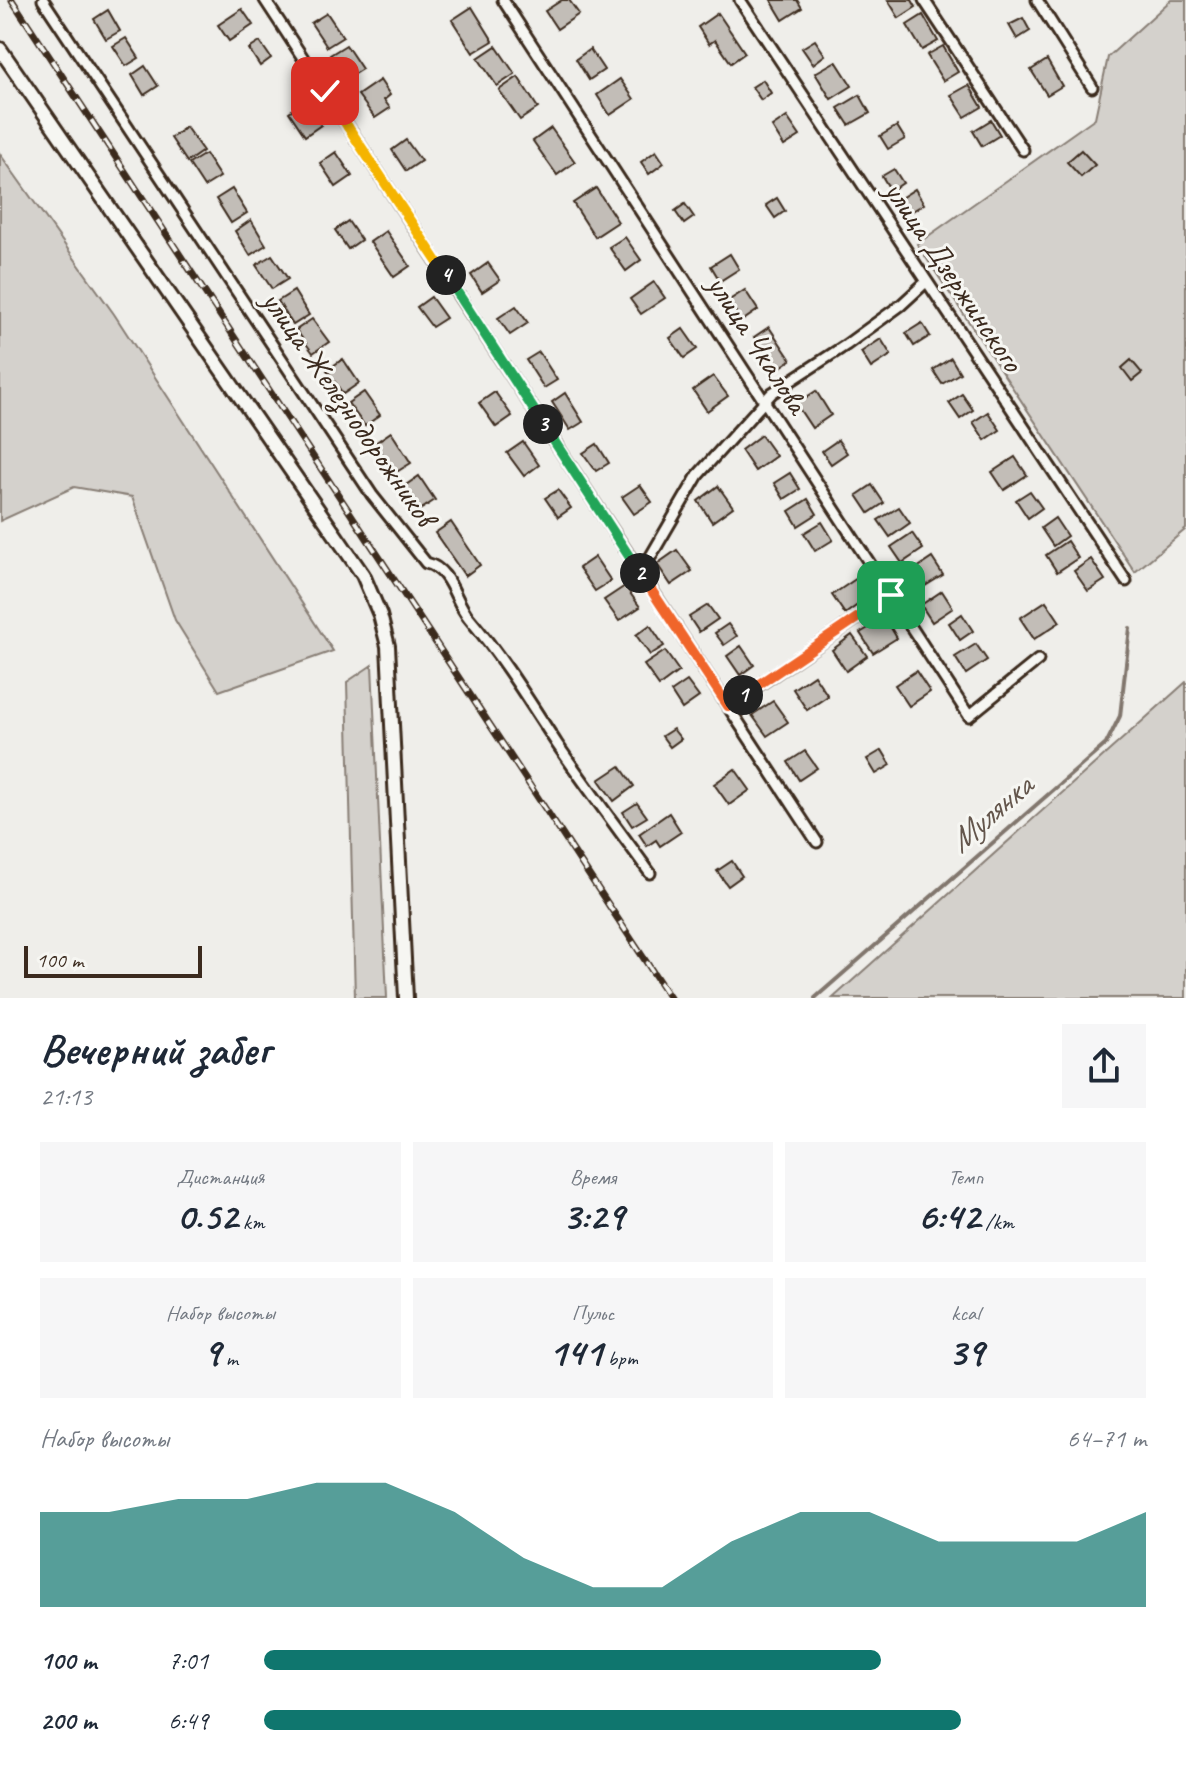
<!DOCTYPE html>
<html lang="ru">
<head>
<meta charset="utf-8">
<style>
	:root { --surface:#fff; --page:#f6f6f7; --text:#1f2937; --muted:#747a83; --accent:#0f766e }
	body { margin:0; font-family:Caveat,sans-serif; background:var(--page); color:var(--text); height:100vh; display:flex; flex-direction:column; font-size:30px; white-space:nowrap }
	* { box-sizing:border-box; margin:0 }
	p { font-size:26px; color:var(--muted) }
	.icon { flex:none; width:44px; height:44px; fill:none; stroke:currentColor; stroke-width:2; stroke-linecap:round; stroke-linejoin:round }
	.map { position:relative; height:998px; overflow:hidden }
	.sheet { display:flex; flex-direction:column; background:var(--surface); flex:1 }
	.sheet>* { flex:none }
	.scale { position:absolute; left:24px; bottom:20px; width:178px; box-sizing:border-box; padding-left:8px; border:4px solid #3b2a1e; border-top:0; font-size:22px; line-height:28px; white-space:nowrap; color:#3b2a1e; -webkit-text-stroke:6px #f6f6f2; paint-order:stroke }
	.pin { position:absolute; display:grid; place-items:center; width:68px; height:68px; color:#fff; margin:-34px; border-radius:16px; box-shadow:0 4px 12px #0006 }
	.km { position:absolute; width:40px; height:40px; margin:-20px; border-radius:50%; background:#222; color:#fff; font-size:22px; line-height:40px; text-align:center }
	.round { display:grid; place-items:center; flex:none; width:84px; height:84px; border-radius:0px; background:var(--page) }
	.summary { display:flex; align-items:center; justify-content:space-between; height:136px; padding:0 40px }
	h1 { font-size:44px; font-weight:700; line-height:60px }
	.stats { display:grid; grid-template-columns:repeat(3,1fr); gap:12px; height:136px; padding:8px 40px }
	.stats div { display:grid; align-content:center; border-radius:0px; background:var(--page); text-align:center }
	.stats b { font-size:40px; font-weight:700 }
	.stats small { font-size:22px; font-weight:400 }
	.stats p { font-size:22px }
	.chart { height:224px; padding:16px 40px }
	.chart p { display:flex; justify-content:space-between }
	.chart svg { width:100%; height:144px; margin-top:8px; fill:var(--accent); opacity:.7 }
	ul { padding:0 40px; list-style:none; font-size:26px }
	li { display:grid; grid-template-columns:128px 96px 1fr; align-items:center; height:60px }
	li i { height:20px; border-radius:10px; background:var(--accent) }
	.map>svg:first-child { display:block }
</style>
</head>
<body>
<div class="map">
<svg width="1186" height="998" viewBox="0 0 1186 998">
	<rect width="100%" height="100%" fill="#efeeea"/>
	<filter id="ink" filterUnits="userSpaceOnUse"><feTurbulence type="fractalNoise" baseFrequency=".0125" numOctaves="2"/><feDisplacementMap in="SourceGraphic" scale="16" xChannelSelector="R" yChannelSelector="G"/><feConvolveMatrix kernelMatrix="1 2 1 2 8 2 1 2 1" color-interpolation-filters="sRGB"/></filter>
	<g filter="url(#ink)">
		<g fill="#d4d1cc" stroke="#887e75" stroke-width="2">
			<path d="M1171,0H1186V529L1135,572L917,244L1095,118L1108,57Z"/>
			<path d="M0,154L114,314L333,651L219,691L175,620L132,497L74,487L0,521Z"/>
			<path d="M372,665L387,998H355L347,682Z"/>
			<path d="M1186,682V998H833Z"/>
		</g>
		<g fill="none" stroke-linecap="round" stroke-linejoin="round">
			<path stroke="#81766d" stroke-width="4" d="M815,998L1106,744L1120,716L1130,628"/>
		</g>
		<g fill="#c2bdb7" stroke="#3b2a1e" stroke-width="2">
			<path d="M562,0H569L579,14L557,29L545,11Z"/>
			<path d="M771,0H797L802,8L783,20Z"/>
			<path d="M888,0H912L916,7L899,18Z"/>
			<path d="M472,7L493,41L473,53L452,20Z"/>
			<path d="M242,9L253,25L229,41L218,25Z"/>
			<path d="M108,10L120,31L106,39L94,19Z"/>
			<path d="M327,13L343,37L327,47L311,23Z"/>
			<path d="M718,13L745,53L731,63L715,40L709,44L698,27Z"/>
			<path d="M923,15L938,41L922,50L907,25Z"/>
			<path d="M1023,18L1030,31L1017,39L1009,25Z"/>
			<path d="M126,38L139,58L126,66L113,46Z"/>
			<path d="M815,40L825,55L813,64L802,48Z"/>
			<path d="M260,42L271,58L260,66L249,49Z"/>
			<path d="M346,45L362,69L346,79L330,55Z"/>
			<path d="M496,46L515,74L497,86L478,58Z"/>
			<path d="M943,46L958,72L943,81L927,55Z"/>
			<path d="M590,49L604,70L589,80L576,59Z"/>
			<path d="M1047,60L1062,86L1047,95L1031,70Z"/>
			<path d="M836,61L852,86L831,99L815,73Z"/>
			<path d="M145,66L158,86L144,95L132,75Z"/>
			<path d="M518,77L538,108L520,120L499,90Z"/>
			<path d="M620,79L634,99L610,115L597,95Z"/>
			<path d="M380,80L390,95L384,100L390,108L375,118L358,95Z"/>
			<path d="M763,80L771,93L761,100L752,87Z"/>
			<path d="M969,85L982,107L965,117L951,95Z"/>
			<path d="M860,95L870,113L849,125L838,108Z"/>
			<path d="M305,101L321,125L305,136L289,112Z"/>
			<path d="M787,117L800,136L784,146L772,127Z"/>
			<path d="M991,120L1000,135L982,146L973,131Z"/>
			<path d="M897,126L905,139L888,149L880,136Z"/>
			<path d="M186,127L203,151L187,162L171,138Z"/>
			<path d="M551,128L575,162L557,175L533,141Z"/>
			<path d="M406,140L421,161L406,171L392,150Z"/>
			<path d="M1081,150L1095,165L1081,177L1067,162Z"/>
			<path d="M656,151L664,163L649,174L641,162Z"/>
			<path d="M336,152L352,176L336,187L320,163Z"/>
			<path d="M205,154L220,177L204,187L189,164Z"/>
			<path d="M894,169L903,183L891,191L882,176Z"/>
			<path d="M596,188L618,222L595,237L573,203Z"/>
			<path d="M232,189L247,213L231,223L216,199Z"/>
			<path d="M915,189L924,204L906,215L896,201Z"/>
			<path d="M777,198L785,211L775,218L766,205Z"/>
			<path d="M685,204L694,217L684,224L675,211Z"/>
			<path d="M251,220L266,245L250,255L235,231Z"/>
			<path d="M348,221L361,240L348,249L335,230Z"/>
			<path d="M386,231L410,266L394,277L370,242Z"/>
			<path d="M625,237L641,260L626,271L609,247Z"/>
			<path d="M730,254L739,269L720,281L711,266Z"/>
			<path d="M272,255L288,279L272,289L256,265Z"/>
			<path d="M488,263L500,280L482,292L471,275Z"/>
			<path d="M654,282L665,298L641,314L630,299Z"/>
			<path d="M745,290L758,310L742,321L728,301Z"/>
			<path d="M294,291L309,315L293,325L278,301Z"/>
			<path d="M431,297L446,318L432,327L417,307Z"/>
			<path d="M516,306L528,323L510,335L498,318Z"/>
			<path d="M312,319L329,342L313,353L296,330Z"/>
			<path d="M922,323L930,336L914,346L906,333Z"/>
			<path d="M769,327L791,360L776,370L754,337Z"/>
			<path d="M683,329L697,349L684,358L670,338Z"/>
			<path d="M881,339L891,355L871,368L861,352Z"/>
			<path d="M539,352L557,380L544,388L526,360Z"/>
			<path d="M951,358L960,373L942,384L933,370Z"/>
			<path d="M343,359L359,383L343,394L327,370Z"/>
			<path d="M1131,360L1142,373L1132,381L1122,368Z"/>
			<path d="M713,376L728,396L707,411L693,390Z"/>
			<path d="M816,391L831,415L812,428L796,404Z"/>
			<path d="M364,392L380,415L365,426L348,403Z"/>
			<path d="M495,392L512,416L496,427L479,403Z"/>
			<path d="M565,393L583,422L570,430L552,402Z"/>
			<path d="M962,394L973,410L960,419L949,403Z"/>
			<path d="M988,412L1000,430L985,440L973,422Z"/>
			<path d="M391,432L411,463L395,473L375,443Z"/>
			<path d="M761,435L776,456L755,471L741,450Z"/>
			<path d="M838,440L847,453L831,464L822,451Z"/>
			<path d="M523,442L539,465L524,476L507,453Z"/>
			<path d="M597,444L609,463L596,471L583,453Z"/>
			<path d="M1015,457L1027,475L1004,490L992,472Z"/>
			<path d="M790,473L800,489L784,499L774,483Z"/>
			<path d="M419,476L435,500L420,510L403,487Z"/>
			<path d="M640,485L652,502L634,514L622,497Z"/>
			<path d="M872,485L884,503L869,513L857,495Z"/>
			<path d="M718,486L733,507L712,522L698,501Z"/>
			<path d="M558,490L571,508L558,517L545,498Z"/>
			<path d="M1030,491L1042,508L1028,518L1016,500Z"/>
			<path d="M808,499L817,514L798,526L789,511Z"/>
			<path d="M899,507L910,523L890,537L878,520Z"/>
			<path d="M1055,518L1067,536L1053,546L1041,528Z"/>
			<path d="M451,522L480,565L465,576L435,533Z"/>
			<path d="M822,522L833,540L815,551L804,533Z"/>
			<path d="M912,533L923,549L902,563L891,547Z"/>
			<path d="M1067,541L1078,558L1057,572L1046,555Z"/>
			<path d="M677,550L692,571L671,585L657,564Z"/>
			<path d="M595,557L611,581L595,591L579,568Z"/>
			<path d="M932,558L943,575L922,588L911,572Z"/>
			<path d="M1091,559L1105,580L1088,591L1074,571Z"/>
			<path d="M857,578L870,596L845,614L832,595Z"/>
			<path d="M625,586L640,607L619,621L604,600Z"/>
			<path d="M942,591L953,608L932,622L921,605Z"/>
			<path d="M1046,601L1060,622L1034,639L1020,618Z"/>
			<path d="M708,605L718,619L699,632L689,617Z"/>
			<path d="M962,614L973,631L960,640L949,623Z"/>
			<path d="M885,618L897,638L873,653L860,633Z"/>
			<path d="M728,624L737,636L724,645L715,633Z"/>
			<path d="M650,625L664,646L650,655L636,635Z"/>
			<path d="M852,635L867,656L846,671L832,650Z"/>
			<path d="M976,644L987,660L966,674L955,657Z"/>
			<path d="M741,646L754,665L740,675L727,656Z"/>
			<path d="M665,651L679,671L659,686L644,665Z"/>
			<path d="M916,671L930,692L909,706L895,685Z"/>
			<path d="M814,675L828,696L807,710L793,689Z"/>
			<path d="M687,681L699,697L682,709L671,692Z"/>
			<path d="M773,701L788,722L767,736L752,715Z"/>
			<path d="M673,729L681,739L670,747L662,736Z"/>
			<path d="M882,750L891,765L876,774L867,759Z"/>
			<path d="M805,751L817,768L799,780L788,762Z"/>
			<path d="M620,766L634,786L614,801L599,780Z"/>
			<path d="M735,769L750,790L729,805L714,784Z"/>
			<path d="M637,803L647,817L632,826L623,812Z"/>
			<path d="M669,813L681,832L660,846L656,840L647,846L639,834Z"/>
			<path d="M732,861L742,876L728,886L717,871Z"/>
		</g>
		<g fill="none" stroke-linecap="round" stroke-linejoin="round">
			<g stroke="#3b2a1e" stroke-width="15">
				<g id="street">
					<path d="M43,0L372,495L426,563C451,569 454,600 469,618C502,657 529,701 557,744C587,788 619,830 650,873"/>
					<path d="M265,0L817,842"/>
					<path d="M503,0L969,716L1038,660"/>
					<path d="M740,0L1126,581"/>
					<path d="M924,0L1023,150"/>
					<path d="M1037,0L1092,87"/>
					<path d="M641,573L698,475L772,393L846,345L901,305L926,282"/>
					<path d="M728,706L891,595"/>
				</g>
			</g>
			<g stroke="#3b2a1e" stroke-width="18">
				<path id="secondary" d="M0,49L363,575L380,615L388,646L406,998"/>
			</g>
			<use href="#street" stroke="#f6f6f2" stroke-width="9"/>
			<use href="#secondary" stroke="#f6f6f2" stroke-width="12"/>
			<g stroke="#3b2a1e" stroke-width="7">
				<path id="rail" d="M12,0L670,998"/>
			</g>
			<use href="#rail" stroke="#f6f6f2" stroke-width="4" stroke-dasharray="12" stroke-linecap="butt"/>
		</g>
	</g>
	<g fill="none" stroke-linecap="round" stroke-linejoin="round" filter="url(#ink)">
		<g stroke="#fff" stroke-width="16">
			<path id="split-1" d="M743,695L891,595"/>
		</g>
		<g stroke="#fff" stroke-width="16">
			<path id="split-2" d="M640,573L728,706L743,695"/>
		</g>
		<g stroke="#fff" stroke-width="16">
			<path id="split-3" d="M543,424L640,573"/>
		</g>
		<g stroke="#fff" stroke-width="16">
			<path id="split-4" d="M446,275L543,424"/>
		</g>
		<g stroke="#fff" stroke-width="16">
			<path id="split-5" d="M348,127L446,275"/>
		</g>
		<g stroke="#fff" stroke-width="16">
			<path id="split-6" d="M325,91L348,127"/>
		</g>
		<use href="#split-1" stroke="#f0652b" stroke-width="10"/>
		<use href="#split-2" stroke="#f0652b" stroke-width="10"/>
		<use href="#split-3" stroke="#22a559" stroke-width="10"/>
		<use href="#split-4" stroke="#22a559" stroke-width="10"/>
		<use href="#split-5" stroke="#f5b400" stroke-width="10"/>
		<use href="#split-6" stroke="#f5b400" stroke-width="10"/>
	</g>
	<g text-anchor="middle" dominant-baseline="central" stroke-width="6" stroke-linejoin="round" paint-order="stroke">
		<g font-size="32" fill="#3b2a1e" stroke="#f6f6f2">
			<text transform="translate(954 276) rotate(56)">улица Дзержинского</text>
			<text transform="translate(758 344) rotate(57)">улица Чкалова</text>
			<text transform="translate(349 408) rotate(55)">улица Железнодорожников</text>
		</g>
		<g font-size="34" font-style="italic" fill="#64564c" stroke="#f6f6f2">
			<text transform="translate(990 813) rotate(-41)">Мулянка</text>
		</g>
	</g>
</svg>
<div class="scale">100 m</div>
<div class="pin" style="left:891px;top:595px;background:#1e9e55"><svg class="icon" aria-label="arrive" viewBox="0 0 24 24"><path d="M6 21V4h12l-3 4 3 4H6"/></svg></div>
<div class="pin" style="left:325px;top:91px;background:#d93025"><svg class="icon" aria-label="check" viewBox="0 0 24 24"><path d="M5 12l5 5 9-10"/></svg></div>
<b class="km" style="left:743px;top:695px">1</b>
<b class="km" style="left:640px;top:573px">2</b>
<b class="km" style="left:543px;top:424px">3</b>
<b class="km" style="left:446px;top:275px">4</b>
</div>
<section class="sheet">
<div class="summary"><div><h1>Вечерний забег</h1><p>21:13</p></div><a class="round"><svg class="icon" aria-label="share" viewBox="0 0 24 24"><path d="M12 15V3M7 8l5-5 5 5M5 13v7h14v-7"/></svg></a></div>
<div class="stats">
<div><p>Дистанция</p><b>0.52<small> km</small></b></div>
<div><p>Время</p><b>3:29</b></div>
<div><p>Темп</p><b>6:42<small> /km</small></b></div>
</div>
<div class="stats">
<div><p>Набор высоты</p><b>9<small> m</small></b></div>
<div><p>Пульс</p><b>141<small> bpm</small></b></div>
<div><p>kcal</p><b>39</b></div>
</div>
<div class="chart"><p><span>Набор высоты</span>64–71 m</p>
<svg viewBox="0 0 160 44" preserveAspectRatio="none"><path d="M0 44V15L10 15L20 11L30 11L40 6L50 6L60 15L70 29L80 38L90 38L100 24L110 15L120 15L130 24L140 24L150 24L160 15V44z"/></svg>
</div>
<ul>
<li><b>100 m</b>7:01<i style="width:70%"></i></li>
<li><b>200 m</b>6:49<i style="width:79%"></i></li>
</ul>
</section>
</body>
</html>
